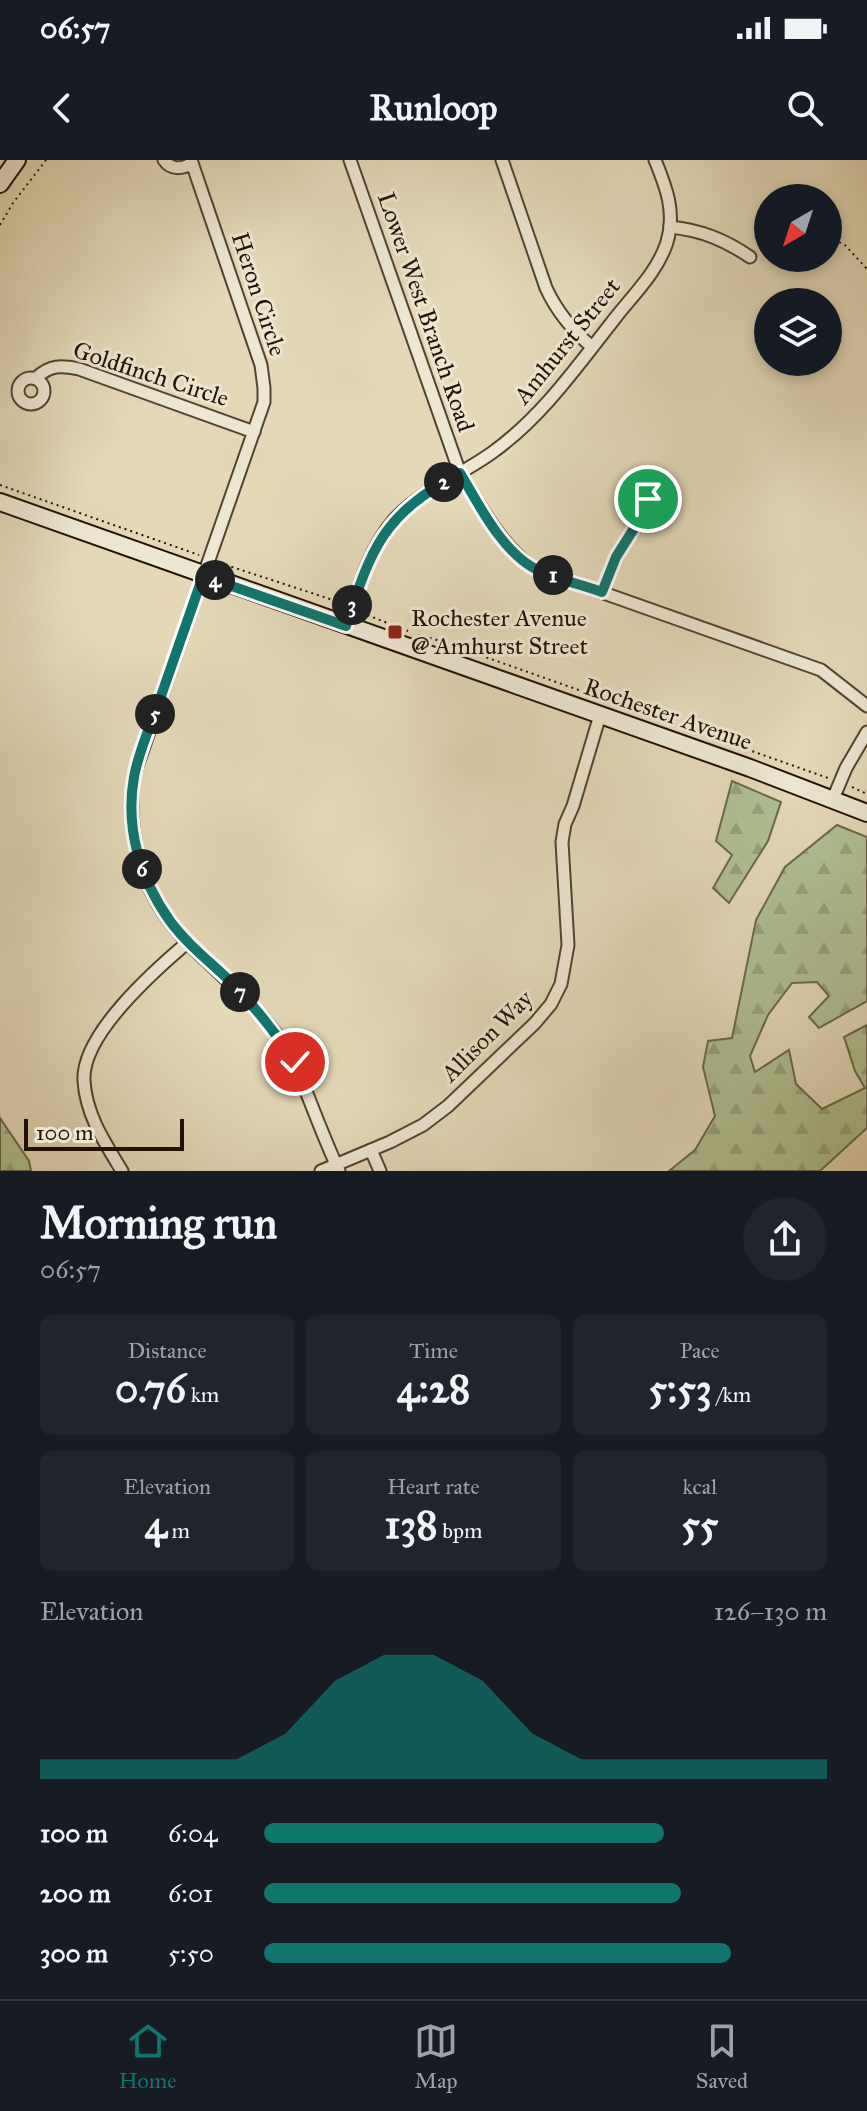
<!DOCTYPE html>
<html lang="en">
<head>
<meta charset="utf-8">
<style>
	:root { --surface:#171b24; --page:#20242c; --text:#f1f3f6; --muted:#9ea1a6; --line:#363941; --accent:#0f766e }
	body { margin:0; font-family:"IM FELL Great Primer",serif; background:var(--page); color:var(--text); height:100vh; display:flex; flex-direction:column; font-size:30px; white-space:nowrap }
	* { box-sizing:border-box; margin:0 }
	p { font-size:26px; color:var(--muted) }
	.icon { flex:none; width:44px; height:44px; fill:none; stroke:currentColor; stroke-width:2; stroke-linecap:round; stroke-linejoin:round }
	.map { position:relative; height:1011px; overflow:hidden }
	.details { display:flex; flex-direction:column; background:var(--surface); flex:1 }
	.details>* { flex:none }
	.needle { width:52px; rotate:219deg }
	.buttons { position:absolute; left:754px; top:24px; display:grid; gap:16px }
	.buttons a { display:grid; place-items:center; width:88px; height:88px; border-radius:50%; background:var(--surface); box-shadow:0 4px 12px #0003; font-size:40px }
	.scale { position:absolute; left:24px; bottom:20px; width:160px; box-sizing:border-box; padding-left:8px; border:4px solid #231203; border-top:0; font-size:22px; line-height:28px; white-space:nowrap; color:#231203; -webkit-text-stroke:6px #ede6d0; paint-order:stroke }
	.pin { position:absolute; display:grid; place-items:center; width:68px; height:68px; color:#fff; margin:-34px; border:4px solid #fff; border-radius:50%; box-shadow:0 2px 8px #0007 }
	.km { position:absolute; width:40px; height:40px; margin:-20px; border-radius:50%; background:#222; color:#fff; font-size:22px; line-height:40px; text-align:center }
	.round { display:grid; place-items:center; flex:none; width:84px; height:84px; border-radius:42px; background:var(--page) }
	.overview { display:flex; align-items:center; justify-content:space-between; height:136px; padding:0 40px }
	h1 { font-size:44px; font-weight:700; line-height:60px }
	.metrics { display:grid; grid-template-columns:repeat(3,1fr); gap:12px; height:136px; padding:8px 40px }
	.metrics div { display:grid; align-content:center; border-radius:12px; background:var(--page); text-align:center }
	.metrics b { font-size:40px; font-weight:700 }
	.metrics small { font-size:22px; font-weight:400 }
	.metrics p { font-size:22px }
	.chart { height:224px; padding:16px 40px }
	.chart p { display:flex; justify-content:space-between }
	.chart svg { width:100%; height:144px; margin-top:8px; fill:var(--accent); opacity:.7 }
	ul { padding:0 40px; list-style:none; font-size:26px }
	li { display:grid; grid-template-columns:128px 96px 1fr; align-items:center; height:60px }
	li i { height:20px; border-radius:10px; background:var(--accent) }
	.status { display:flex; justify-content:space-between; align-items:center; height:56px; padding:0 40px; background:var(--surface); direction:ltr }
	.status svg { height:22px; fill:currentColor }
	header { display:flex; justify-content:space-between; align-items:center; height:104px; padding:0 40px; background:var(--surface); font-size:36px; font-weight:700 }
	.tabs { display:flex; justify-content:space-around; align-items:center; height:112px; border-top:2px solid var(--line); background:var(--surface); font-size:22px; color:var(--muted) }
	.tabs a { display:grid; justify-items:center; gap:4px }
	.tabs .active { color:var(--accent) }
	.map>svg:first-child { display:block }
</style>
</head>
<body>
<div class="status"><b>06:57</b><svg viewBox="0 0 49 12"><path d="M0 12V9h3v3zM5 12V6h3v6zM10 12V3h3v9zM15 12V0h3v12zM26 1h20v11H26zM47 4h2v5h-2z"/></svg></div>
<header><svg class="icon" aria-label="back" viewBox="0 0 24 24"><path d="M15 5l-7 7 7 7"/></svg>Runloop<svg class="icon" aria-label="search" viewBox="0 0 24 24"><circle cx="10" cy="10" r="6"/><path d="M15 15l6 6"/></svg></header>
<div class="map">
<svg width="867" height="1011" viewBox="0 0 867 1011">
	<defs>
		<pattern id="forest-firs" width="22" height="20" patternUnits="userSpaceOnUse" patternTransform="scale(2)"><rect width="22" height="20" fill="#b0bf92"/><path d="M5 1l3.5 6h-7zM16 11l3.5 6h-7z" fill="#97a37c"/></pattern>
	</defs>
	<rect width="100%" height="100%" fill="#e4d8b7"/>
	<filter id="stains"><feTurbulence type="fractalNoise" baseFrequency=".0025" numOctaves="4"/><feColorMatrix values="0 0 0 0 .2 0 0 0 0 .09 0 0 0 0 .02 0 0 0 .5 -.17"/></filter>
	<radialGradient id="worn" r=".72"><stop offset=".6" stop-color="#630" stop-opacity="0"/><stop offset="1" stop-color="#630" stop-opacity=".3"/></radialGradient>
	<g fill="url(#forest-firs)" stroke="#6a684a" stroke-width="2">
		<path d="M732,621L781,642L768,681L729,743L713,728L732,695L716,681Z"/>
		<path d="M837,665L867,677V841L819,868L809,857L829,836L817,822L792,823L768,855L750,896L755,912L789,890L796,924L822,949L865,928L855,911L844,877L867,865V968L820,1011H669L695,990L715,956L703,907L708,881L732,878L756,760L785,707Z"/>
		<path d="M0,958L29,1001L31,1011H0Z"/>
	</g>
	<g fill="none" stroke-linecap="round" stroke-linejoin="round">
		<g stroke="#534430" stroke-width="15">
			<g id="street">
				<path d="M164,0C171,10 181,9 192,4"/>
				<path d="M191,0L261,205L264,228V242L134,615C126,679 143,737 189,784C223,817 259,848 286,887C294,899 298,912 304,926C315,954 326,983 339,1011"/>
				<path d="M350,0L460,313C481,347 500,384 533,408L821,510L867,546"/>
				<path d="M502,0L546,128C557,152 572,170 592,187"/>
				<path d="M670,67C701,70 725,80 750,97"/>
				<path d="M36,218C50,205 61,205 79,209L254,272"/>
				<circle cx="31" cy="231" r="13"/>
				<path d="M602,432L616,397L633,370L636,360L648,349V339L641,334H635L628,342L629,352L636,360"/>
				<path d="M346,466C358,429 368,391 393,361C421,330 460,316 493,292C543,256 578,205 616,157C634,134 658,111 667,82C676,52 666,27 655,0"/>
				<path d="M833,639L846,608L867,572"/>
				<path d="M371,990L380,1011"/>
				<path d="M122,1011C105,983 86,955 84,921C81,875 155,810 188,782"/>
				<path d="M321,1011L390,982L423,965L448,946L535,863L551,844L561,824L568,785L562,682L565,664L573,646L600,555"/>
			</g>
		</g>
		<g stroke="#231203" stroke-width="20">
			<g id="secondary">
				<path d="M0,24L17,0"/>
				<path d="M0,342L750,608L867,653"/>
			</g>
		</g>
		<g stroke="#231203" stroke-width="2" stroke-dasharray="2 4" stroke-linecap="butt">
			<path d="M0,65L13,43L46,0"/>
			<path d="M828,78L844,84L867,109"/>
			<path d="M760,89L768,82"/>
			<path d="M0,325L199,395"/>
			<path d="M220,403L342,443"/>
			<path d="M362,453L408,471"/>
			<path d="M418,475L437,480L831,619"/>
			<path d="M852,627L867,634"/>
		</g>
		<use href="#street" stroke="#ede6d0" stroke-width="11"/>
		<use href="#secondary" stroke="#ede6d0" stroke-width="16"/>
	</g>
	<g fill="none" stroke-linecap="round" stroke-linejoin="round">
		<g stroke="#fff" stroke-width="16">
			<path id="route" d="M295,902C276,873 254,846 230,821C209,801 187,784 170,761C140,719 125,668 134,617C139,589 152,563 161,536C175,496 189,456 203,416L346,466C372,386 383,355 460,313C478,343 500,388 532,407C551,418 580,424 602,432L616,397L633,370L636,360L648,349V339"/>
		</g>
		<use href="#route" stroke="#0f766e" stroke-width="10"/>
	</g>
	<rect fill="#8f2418" stroke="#ede6d0" stroke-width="3" x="387" y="464" width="16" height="16" rx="4"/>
	<g text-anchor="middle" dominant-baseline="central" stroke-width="6" stroke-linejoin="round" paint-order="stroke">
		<g font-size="24" fill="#231203" stroke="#ede6d0">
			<text transform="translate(259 134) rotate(72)">Heron Circle</text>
			<text transform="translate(426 152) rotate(71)">Lower West Branch Road</text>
			<text transform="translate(567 181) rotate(-51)">Amhurst Street</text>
			<text transform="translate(151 214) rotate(18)">Goldfinch Circle</text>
			<text transform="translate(668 554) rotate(19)">Rochester Avenue</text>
			<text transform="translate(487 876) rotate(-45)">Allison Way</text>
		</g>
		<g font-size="24" fill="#231203" stroke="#ede6d0" text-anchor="start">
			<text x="411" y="458">Rochester Avenue<tspan x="411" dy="28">@ Amhurst Street</tspan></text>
		</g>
	</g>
	<rect width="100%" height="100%" filter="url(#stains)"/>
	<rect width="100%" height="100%" fill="url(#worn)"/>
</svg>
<div class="buttons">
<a><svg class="needle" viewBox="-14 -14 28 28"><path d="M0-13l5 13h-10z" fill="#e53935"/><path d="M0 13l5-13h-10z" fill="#9ea1a6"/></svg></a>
<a><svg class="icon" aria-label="layers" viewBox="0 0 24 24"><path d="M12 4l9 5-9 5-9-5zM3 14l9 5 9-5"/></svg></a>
</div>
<div class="scale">100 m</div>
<div class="pin" style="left:648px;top:339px;background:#1e9e55"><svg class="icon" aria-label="arrive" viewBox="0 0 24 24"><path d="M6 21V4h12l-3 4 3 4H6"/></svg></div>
<div class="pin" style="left:295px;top:902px;background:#d93025"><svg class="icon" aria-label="check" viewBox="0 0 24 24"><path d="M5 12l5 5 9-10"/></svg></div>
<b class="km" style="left:553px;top:415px">1</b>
<b class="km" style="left:444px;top:322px">2</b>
<b class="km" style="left:352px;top:445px">3</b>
<b class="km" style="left:215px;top:420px">4</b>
<b class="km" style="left:155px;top:554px">5</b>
<b class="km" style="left:142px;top:709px">6</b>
<b class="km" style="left:240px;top:832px">7</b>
</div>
<section class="details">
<div class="overview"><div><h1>Morning run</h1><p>06:57</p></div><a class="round"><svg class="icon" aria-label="share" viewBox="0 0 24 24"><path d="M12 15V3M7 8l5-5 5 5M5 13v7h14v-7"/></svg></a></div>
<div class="metrics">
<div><p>Distance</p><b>0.76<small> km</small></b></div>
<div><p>Time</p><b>4:28</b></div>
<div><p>Pace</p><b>5:53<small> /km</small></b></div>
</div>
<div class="metrics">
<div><p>Elevation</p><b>4<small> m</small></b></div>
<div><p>Heart rate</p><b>138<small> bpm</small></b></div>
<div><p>kcal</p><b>55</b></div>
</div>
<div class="chart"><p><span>Elevation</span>126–130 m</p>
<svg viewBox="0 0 160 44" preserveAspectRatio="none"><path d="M0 44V38L10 38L20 38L30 38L40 38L50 30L60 14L70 6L80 6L90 14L100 30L110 38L120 38L130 38L140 38L150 38L160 38V44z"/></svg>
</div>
<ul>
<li><b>100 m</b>6:04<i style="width:71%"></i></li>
<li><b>200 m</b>6:01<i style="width:74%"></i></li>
<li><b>300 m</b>5:50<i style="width:83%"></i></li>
</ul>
</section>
<nav class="tabs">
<a class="active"><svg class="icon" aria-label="home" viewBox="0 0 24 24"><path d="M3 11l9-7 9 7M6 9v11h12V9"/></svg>Home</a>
<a><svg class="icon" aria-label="map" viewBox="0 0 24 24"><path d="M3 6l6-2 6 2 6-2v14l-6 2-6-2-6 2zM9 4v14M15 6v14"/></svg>Map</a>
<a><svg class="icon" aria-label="saved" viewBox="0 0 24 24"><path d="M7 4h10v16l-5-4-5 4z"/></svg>Saved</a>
</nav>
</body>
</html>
